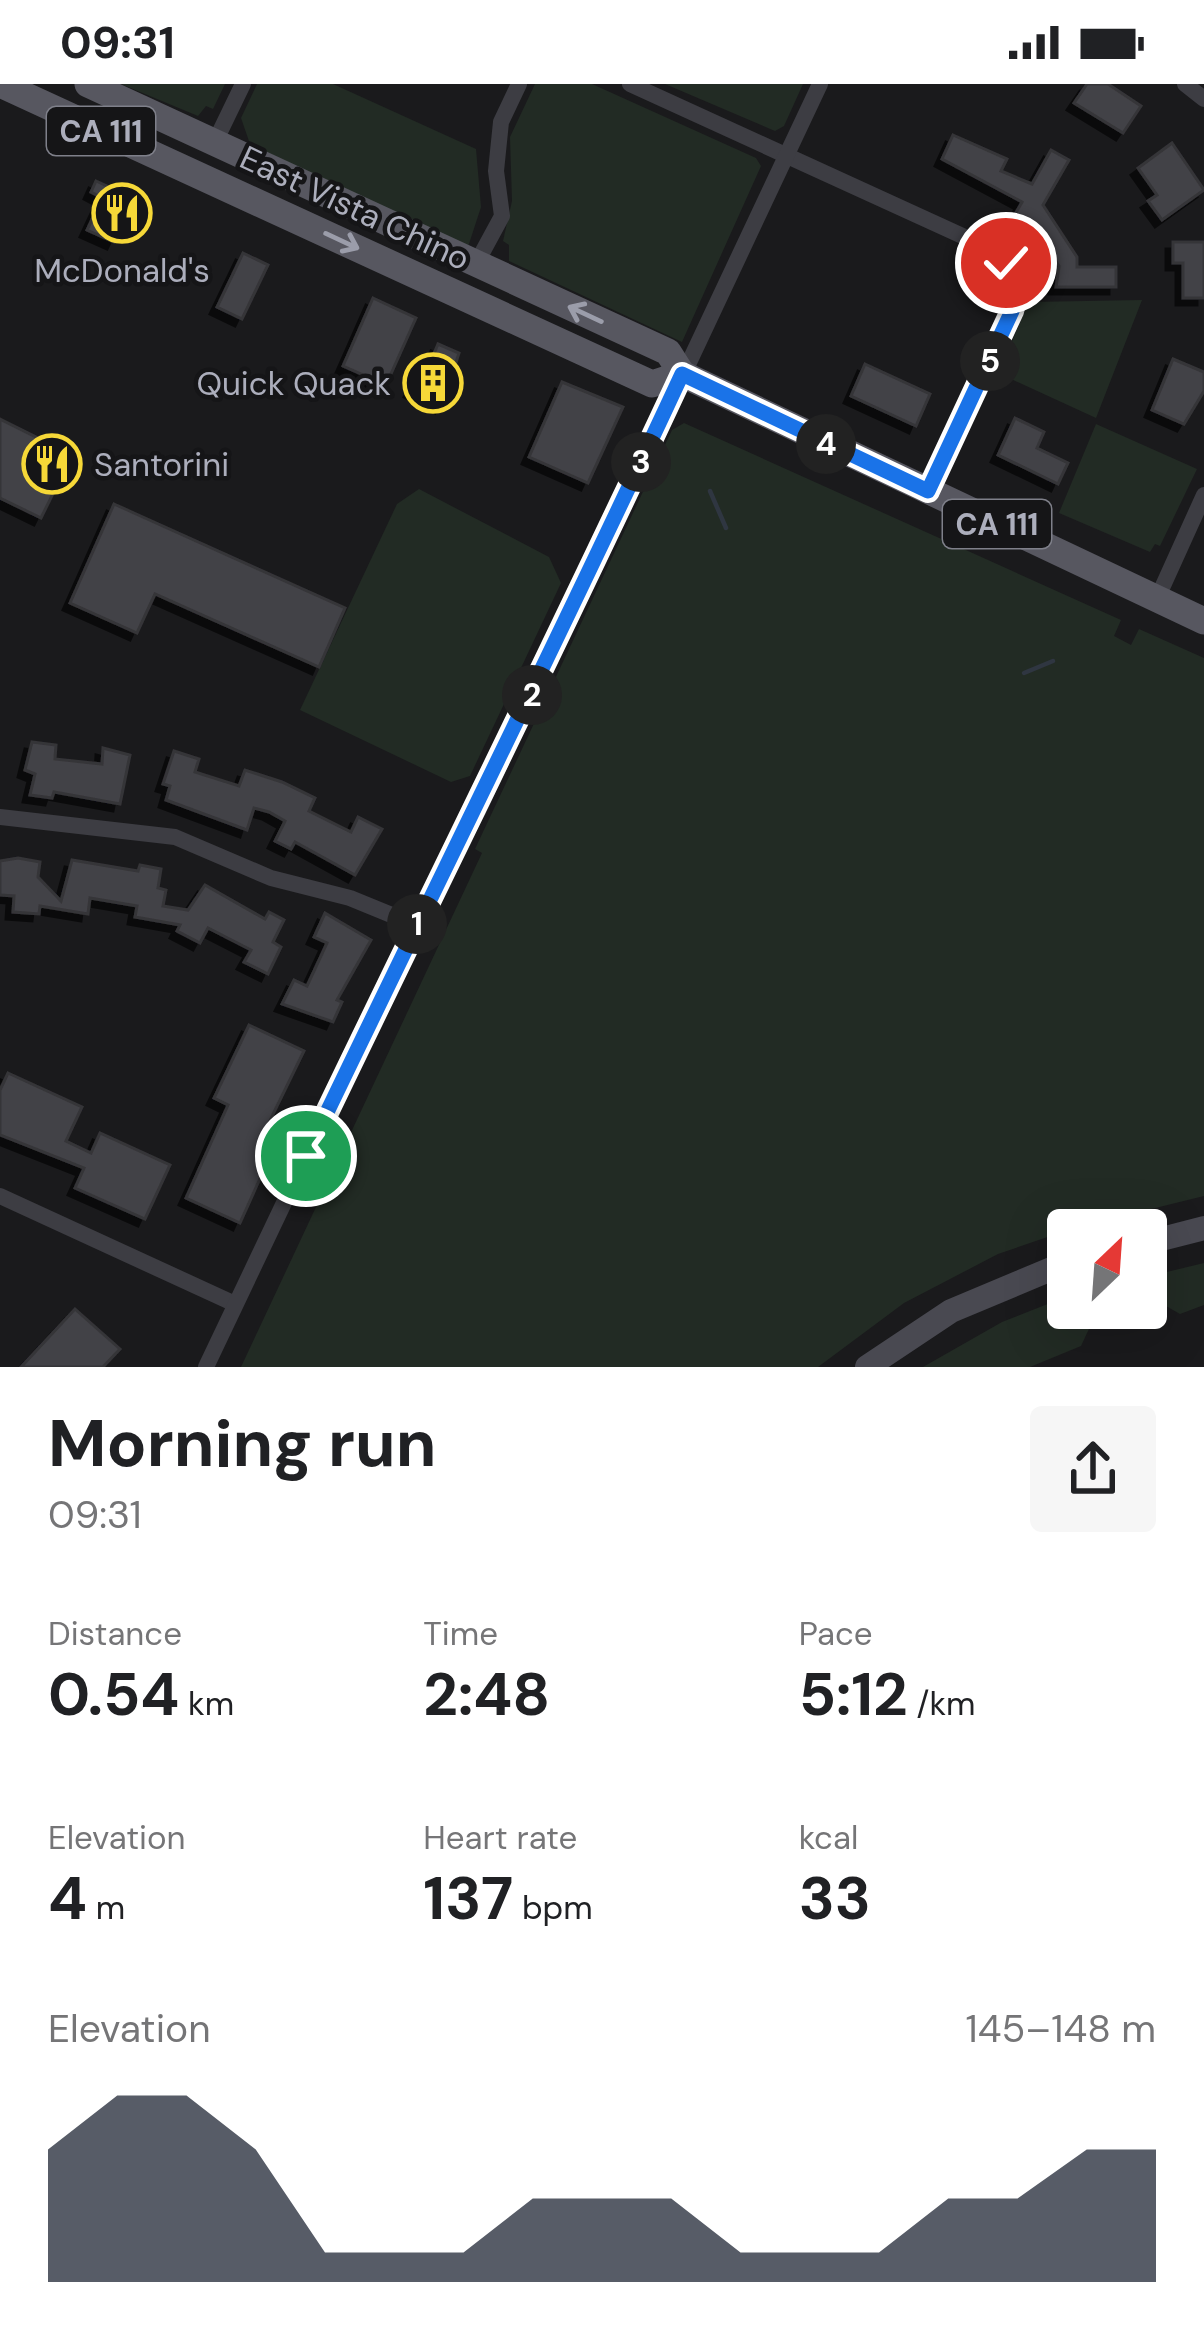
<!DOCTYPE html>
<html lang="en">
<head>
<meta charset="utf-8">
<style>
	:root { --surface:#fff; --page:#f6f6f6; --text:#202124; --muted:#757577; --accent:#111827 }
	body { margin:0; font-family:"DM Sans",sans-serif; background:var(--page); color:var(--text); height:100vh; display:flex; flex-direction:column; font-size:45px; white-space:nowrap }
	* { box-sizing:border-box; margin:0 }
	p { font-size:39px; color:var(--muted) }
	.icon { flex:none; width:66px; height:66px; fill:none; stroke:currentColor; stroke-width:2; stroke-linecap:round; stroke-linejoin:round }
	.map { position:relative; height:1283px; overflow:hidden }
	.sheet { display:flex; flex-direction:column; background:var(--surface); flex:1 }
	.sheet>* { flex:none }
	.needle { width:78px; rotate:25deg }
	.buttons { position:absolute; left:1047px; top:1125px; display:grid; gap:24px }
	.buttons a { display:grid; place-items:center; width:120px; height:120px; border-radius:12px; background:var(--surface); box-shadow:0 12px 48px #0002; font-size:60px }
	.pin { position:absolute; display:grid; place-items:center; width:102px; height:102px; color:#fff; margin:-51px; border:6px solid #fff; border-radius:50%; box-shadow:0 3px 12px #0007 }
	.km { position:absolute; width:60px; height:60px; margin:-30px; border-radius:50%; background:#222; color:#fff; font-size:33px; line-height:60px; text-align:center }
	.round { display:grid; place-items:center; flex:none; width:126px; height:126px; border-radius:12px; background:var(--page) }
	.headline { display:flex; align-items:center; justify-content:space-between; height:204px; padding:0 48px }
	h1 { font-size:66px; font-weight:700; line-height:90px }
	.figures { display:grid; grid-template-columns:repeat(3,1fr); gap:18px; height:204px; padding:12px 48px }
	.figures div { display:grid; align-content:center }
	.figures b { font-size:60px; font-weight:700 }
	.figures small { font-size:33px; font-weight:400 }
	.figures p { font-size:33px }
	.chart { height:336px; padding:24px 48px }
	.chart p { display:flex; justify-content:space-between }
	.chart svg { width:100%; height:216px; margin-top:12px; fill:var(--accent); opacity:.7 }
	.status { display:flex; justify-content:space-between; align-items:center; height:84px; padding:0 60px; background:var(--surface); direction:ltr }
	.status svg { height:33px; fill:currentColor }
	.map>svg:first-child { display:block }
</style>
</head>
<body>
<div class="status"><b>09:31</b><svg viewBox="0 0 49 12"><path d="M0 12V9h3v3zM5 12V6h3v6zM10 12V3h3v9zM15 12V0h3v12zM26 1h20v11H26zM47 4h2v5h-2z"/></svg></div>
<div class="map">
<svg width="1204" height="1283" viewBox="0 0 1204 1283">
	<defs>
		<filter id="shadow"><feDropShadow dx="-7" dy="7" stdDeviation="0" flood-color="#0009"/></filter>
	</defs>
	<rect width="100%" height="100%" fill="#1a1a1c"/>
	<g fill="#222b24">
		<path d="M121,0H225L213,25L206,22L198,32Z"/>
		<path d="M257,0H333L476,65L481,123L468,163L250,60L241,34Z"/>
		<path d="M535,0H592L756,74L761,82L682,258L509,177V161L503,157L512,117L510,53Z"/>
		<path d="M665,0H803L784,42L775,47Z"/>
		<path d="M1142,216L1096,334L998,289L1029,218Z"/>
		<path d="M684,339L1121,536L1114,552L1131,561L1139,545L1204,574V1112L1074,1144L998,1170L904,1219L818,1283H241L482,769L475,765L672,346Z"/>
		<path d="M1096,340L1197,385L1160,462L1155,460L1150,468L1059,429Z"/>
		<path d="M419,405L549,473L561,499L470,692L451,698L300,626L397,420Z"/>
		<path d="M1204,1179V1221L1180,1230L1159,1218L1146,1221V1193Z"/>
		<path d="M1068,1212V1224H1131L1095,1232L1081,1262L1030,1283H923L1002,1238Z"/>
	</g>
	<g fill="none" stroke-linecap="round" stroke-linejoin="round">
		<g stroke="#2f3641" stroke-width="4.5">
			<path d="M710,407L726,444"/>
			<path d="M1024,589L1053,577"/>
		</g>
	</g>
	<g fill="#424246" stroke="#353438" stroke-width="3" filter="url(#shadow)">
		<path d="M1087,0H1108L1141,22L1123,49L1074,19Z"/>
		<path d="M953,51L1007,75L1001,87L1032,100L1051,66L1069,76L1043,121L1077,173V183H1116V203H1056L1059,182L1034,144L1014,132L1022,118L942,75Z"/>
		<path d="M1172,59L1204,106L1162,136L1148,117L1157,111L1138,84Z"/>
		<path d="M96,97L145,119L149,132L143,147L124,137L114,158L87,146L102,114L91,108Z"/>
		<path d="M1173,158H1204V214H1183V179H1173Z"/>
		<path d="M243,169L268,181L242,235L217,223Z"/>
		<path d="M373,214L416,234L386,301L343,282Z"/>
		<path d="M438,260L459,269L442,322L411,306L420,289L425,291Z"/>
		<path d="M1173,275L1204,288V307L1184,340L1152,326Z"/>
		<path d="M865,280L930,310L916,342L851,312Z"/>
		<path d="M562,298L623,323L588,399L529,373Z"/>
		<path d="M1015,334L1044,348L1037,364L1068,379L1058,400L998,371Z"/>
		<path d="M0,335L72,371L41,434L0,414Z"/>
		<path d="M114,420L345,524L319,583L155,510L137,549L70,519Z"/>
		<path d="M32,658L56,661L55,675L102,680L103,664L130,671L120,720L54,708L52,714L30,711L35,690L25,686Z"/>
		<path d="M174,667L199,675L195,688L239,702L245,686L282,698L315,714L309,727L351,748L358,733L382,745L355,791L295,758L291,765L275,757L285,737L269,728L254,724L247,746L166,716L170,702L163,700Z"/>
		<path d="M18,774L40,778L38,793L61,817L72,776L138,787L140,781L161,785L158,804L166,806L163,822L188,826L205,801L265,835L269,828L284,836L273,858L281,863L268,890L244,878L251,866L208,844L200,859L177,847L180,841L135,833L137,822L90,814L88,830L40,822L39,830L13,828L14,812L0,811V777Z"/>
		<path d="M325,829L371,856L337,916L342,918L333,938L282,920L294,896L307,902L327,859L314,853Z"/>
		<path d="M249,941L304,967L258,1061L272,1068L240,1139L186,1114L228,1021L214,1014Z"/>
		<path d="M8,989L82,1023L66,1057L91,1069L100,1049L170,1081L145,1135L75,1104L84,1084L0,1051V1006Z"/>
		<path d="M75,1225L120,1265L103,1283H21Z"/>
	</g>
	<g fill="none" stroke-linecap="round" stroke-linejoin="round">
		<g stroke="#3d3d43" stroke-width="16">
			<path d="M630,0L991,165C1012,185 1019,200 1012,227L928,407"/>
			<path d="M1185,0L1204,15"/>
			<path d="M214,60L243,0"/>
			<path d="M476,180L502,132L496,87L501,38L519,0"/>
			<path d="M1157,515L1204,411"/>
			<path d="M0,733L175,753L271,794L350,814L416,841"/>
			<path d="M0,1112L235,1220"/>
			<path d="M206,1283L416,841L478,727L820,0"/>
		</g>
		<g stroke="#494951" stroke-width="24">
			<path d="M1146,1159L1204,1144"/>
			<path d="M867,1283L951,1227L1068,1178"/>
		</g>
		<g stroke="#575760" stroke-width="27">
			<path d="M0,0L652,300L682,290"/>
			<path d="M88,0L668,268L682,290L1204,537"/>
		</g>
	</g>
	<defs><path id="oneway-shaft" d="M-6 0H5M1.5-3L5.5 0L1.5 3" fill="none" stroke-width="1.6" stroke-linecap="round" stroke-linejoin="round" transform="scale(3)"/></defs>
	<g stroke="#9b9daa">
		<use href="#oneway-shaft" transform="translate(342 157) rotate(25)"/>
		<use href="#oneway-shaft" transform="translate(585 230) rotate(-155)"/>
	</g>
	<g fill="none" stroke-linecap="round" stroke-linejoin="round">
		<g stroke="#fff" stroke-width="24">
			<path id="route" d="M306,1072C431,811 560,553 682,290L928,407L1012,227L1018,205L1006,179"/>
		</g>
		<use href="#route" stroke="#1a73e8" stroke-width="15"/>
	</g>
	<defs>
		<g id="restaurant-ring" transform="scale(3)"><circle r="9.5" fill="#151517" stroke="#f6d838" stroke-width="1.5"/><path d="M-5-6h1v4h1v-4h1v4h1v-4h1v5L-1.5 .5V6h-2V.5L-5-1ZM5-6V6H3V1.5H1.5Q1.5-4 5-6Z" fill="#f6d838"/></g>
		<g id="building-ring" transform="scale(3)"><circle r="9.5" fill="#151517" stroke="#f6d838" stroke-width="1.5"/><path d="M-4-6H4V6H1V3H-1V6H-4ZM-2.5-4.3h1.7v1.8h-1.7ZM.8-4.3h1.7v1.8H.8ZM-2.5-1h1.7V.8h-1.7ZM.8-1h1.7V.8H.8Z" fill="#f6d838"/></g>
	</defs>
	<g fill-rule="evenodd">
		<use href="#restaurant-ring" x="122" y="129"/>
		<use href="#building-ring" x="433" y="299"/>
		<use href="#restaurant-ring" x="52" y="380"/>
	</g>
	<g text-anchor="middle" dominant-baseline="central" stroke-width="9" stroke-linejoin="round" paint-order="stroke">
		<g fill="#151517" stroke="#7f808a" stroke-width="3">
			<rect x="47" y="23" width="108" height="48" rx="9"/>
			<rect x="943" y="416" width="108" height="48" rx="9"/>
		</g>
		<g font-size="30" font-weight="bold" fill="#acaebc">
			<text x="101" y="47">CA 111</text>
			<text x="997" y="440">CA 111</text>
		</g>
		<g font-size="33" fill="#acaebc" stroke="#151517">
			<text transform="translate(355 124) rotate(25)">East Vista Chino</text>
		</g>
		<g font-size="33" fill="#acaebc" stroke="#151517">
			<text x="122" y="186">McDonald's</text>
			<text x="391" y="299" text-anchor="end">Quick Quack</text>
			<text x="94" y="380" text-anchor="start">Santorini</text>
		</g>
	</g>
</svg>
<div class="buttons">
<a><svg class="needle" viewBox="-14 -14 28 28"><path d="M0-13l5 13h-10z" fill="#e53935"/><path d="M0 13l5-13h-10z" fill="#757577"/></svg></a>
</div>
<div class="pin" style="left:306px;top:1072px;background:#1e9e55"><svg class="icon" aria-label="arrive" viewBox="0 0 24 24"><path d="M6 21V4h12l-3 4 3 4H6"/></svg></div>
<div class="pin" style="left:1006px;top:179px;background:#d93025"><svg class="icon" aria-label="check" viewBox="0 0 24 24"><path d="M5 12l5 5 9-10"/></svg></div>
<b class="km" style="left:417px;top:840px">1</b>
<b class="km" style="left:532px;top:611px">2</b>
<b class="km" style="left:641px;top:378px">3</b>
<b class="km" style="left:826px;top:360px">4</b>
<b class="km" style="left:990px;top:277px">5</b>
</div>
<section class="sheet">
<div class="headline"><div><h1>Morning run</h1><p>09:31</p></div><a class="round"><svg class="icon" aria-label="share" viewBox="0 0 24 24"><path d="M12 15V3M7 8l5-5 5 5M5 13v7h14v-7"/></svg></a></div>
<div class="figures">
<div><p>Distance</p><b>0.54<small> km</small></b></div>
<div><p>Time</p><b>2:48</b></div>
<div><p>Pace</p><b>5:12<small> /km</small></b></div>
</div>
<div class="figures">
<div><p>Elevation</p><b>4<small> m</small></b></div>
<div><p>Heart rate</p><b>137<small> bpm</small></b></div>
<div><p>kcal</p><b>33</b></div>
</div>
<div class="chart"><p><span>Elevation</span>145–148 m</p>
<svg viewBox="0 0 160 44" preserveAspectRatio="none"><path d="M0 44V17L10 6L20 6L30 17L40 38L50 38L60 38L70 27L80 27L90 27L100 38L110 38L120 38L130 27L140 27L150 17L160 17V44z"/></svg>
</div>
</section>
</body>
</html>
